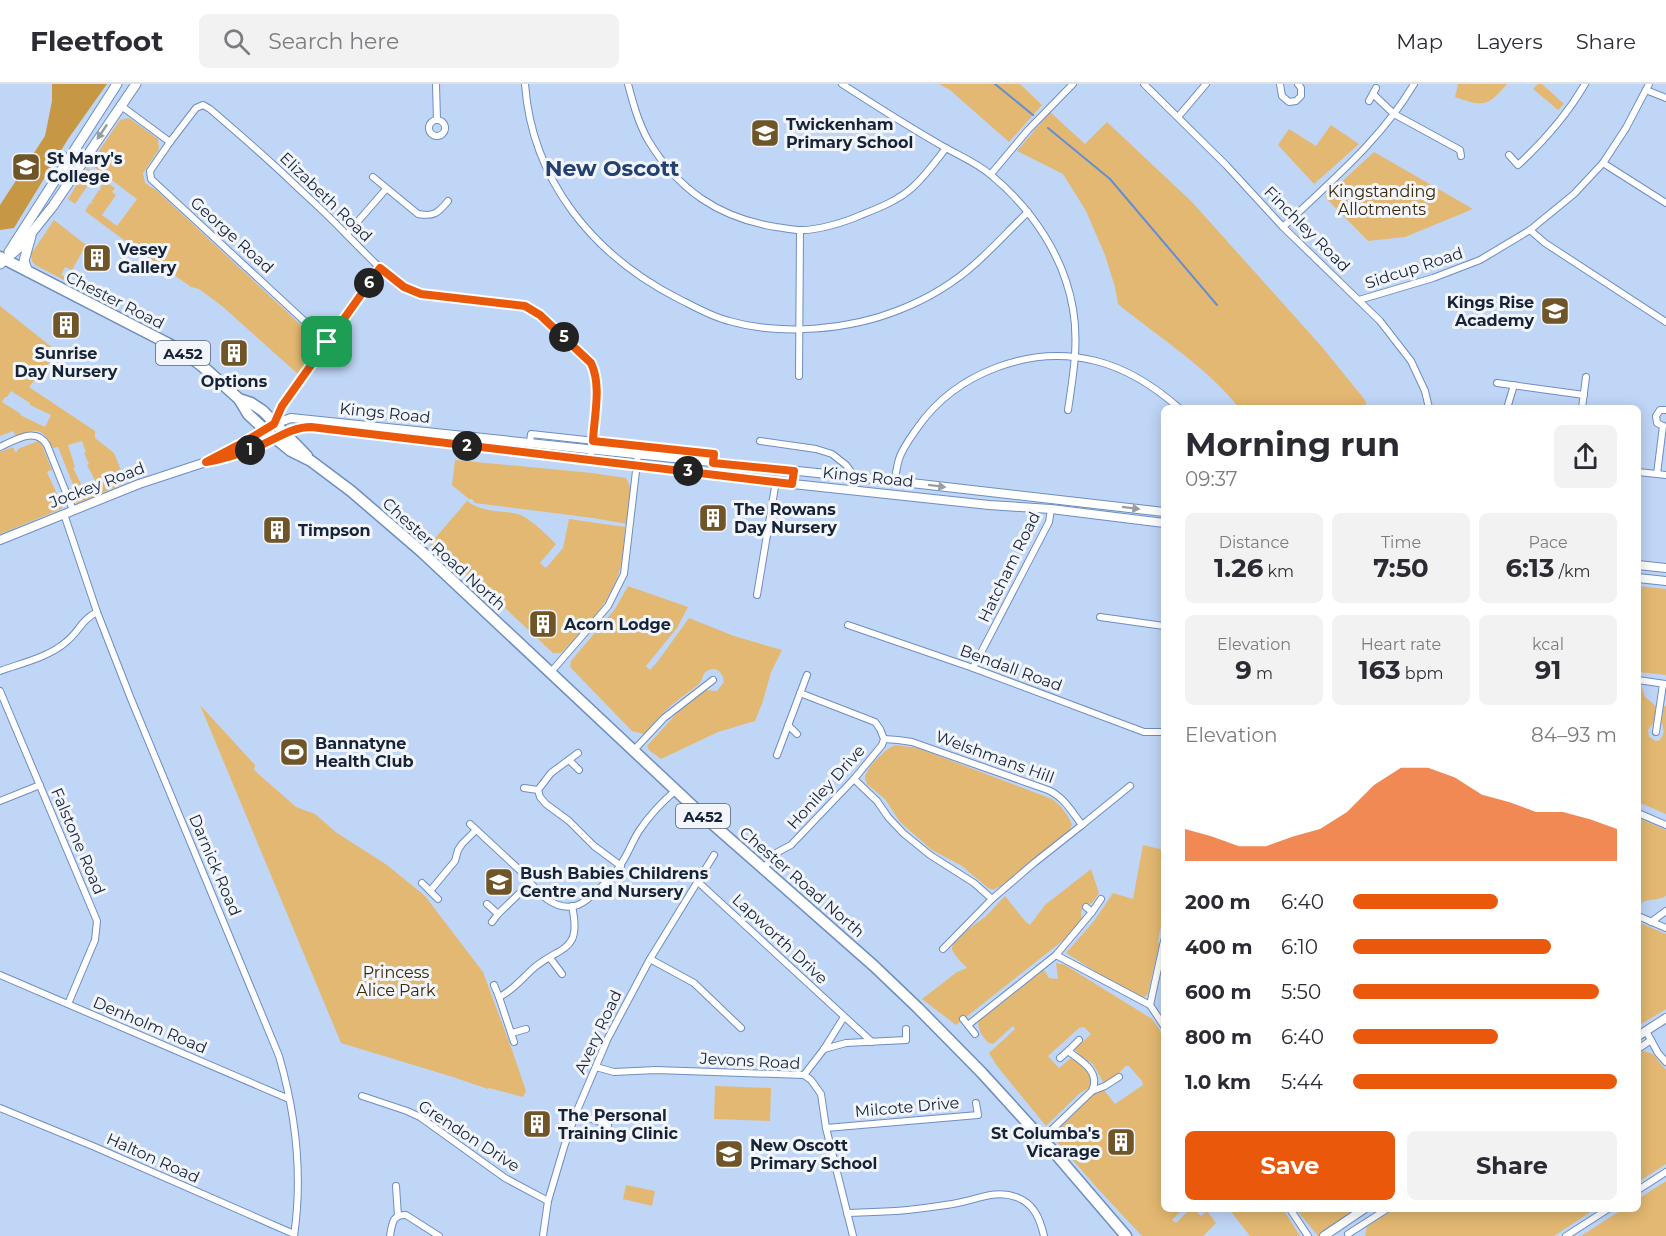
<!DOCTYPE html>
<html lang="en">
<head>
<meta charset="utf-8">
<style>
	:root { --surface:#fff; --page:#f2f2f3; --text:#2b2b33; --muted:#7c7c81; --line:#e1e1e2; --accent:#ea580c }
	body { margin:0; font-family:Montserrat,sans-serif; background:var(--page); color:var(--text); height:100vh; display:flex; flex-direction:column; font-size:22px; white-space:nowrap }
	* { box-sizing:border-box; margin:0 }
	p { font-size:20px; color:var(--muted) }
	.icon { flex:none; width:33px; height:33px; fill:none; stroke:currentColor; stroke-width:2; stroke-linecap:round; stroke-linejoin:round }
	.map { position:relative; flex:1; overflow:hidden }
	.side { position:absolute; left:1161px; top:321px; width:480px; height:807px; display:flex; flex-direction:column; background:var(--surface); border-radius:9px; box-shadow:0 3px 15px #0003 }
	.side>* { flex:none }
	.pin { position:absolute; display:grid; place-items:center; width:51px; height:51px; color:#fff; margin:-26px; border-radius:12px; box-shadow:0 3px 9px #0006 }
	.km { position:absolute; width:30px; height:30px; margin:-15px; border-radius:50%; background:#222; color:#fff; font-size:16px; line-height:30px; text-align:center }
	.round { display:grid; place-items:center; flex:none; width:63px; height:63px; border-radius:9px; background:var(--page) }
	.overview { display:flex; align-items:center; justify-content:space-between; height:102px; padding:0 24px }
	h1 { font-size:33px; font-weight:700; line-height:45px }
	.metrics { display:grid; grid-template-columns:repeat(3,1fr); gap:9px; height:102px; padding:6px 24px }
	.metrics div { display:grid; align-content:center; border-radius:9px; background:var(--page); text-align:center }
	.metrics b { font-size:26px; font-weight:700 }
	.metrics small { font-size:16px; font-weight:400 }
	.metrics p { font-size:16px }
	.chart { height:168px; padding:12px 24px }
	.chart p { display:flex; justify-content:space-between }
	.chart svg { width:100%; height:108px; margin-top:6px; fill:var(--accent); opacity:.7 }
	.primary-button { display:flex; gap:12px; margin-top:auto; padding:12px 24px }
	.primary-button a { flex:1; height:69px; border-radius:9px; background:var(--accent); color:#fff; font-size:24px; font-weight:700; line-height:69px; text-align:center }
	.primary-button a+a { background:var(--page); color:var(--text) }
	ul { padding:0 24px; list-style:none; font-size:20px }
	li { display:grid; grid-template-columns:96px 72px 1fr; align-items:center; height:45px }
	li i { height:15px; border-radius:8px; background:var(--accent) }
	header { display:flex; align-items:center; gap:36px; box-sizing:border-box; height:84px; padding:0 30px; background:var(--surface); border-bottom:2px solid var(--line) }
	header strong { font-size:28px }
	nav { display:flex; gap:33px; margin-inline-start:auto; font-size:21px }
	.search { width:420px; height:54px; background:var(--page); display:flex; align-items:center; gap:15px; box-sizing:border-box; padding:0 21px; border-radius:9px; color:var(--muted); font-size:22px }
	.map>svg:first-child { display:block }
</style>
</head>
<body>
<header>
<strong>Fleetfoot</strong>
<div class="search"><svg class="icon" aria-label="search" viewBox="0 0 24 24"><circle cx="10" cy="10" r="6"/><path d="M15 15l6 6"/></svg>Search here</div>
<nav><a>Map</a><a>Layers</a><a>Share</a></nav>
</header>
<div class="map">
<svg width="1666" height="1152" viewBox="0 0 1666 1152">
	<rect width="100%" height="100%" fill="#c0d6f7"/>
	<g fill="#e3b872" fill-rule="evenodd">
		<path d="M939,0H1020L1042,21L1009,58L950,6Z"/>
		<path d="M1458,0H1507C1487,23 1484,23 1455,13Z"/>
		<path d="M1538,0H1542L1564,20L1558,26L1533,5Z"/>
		<path d="M1050,28L1085,60L1107,38L1192,118L1322,263L1365,316L1367,324H1239C1207,283 1158,253 1118,220L1115,203L1105,171L1086,127L1063,90L1017,67Z"/>
		<path d="M129,34L158,55L159,65L143,89L145,99L156,106L316,255L318,263L299,291L222,222L199,205L191,203L113,148L85,127L90,119L92,120L93,119L91,118L99,106L101,107L100,104L105,97L115,104L112,108L116,111L102,131L117,142L137,115L90,80L120,36Z"/>
		<path d="M1331,41L1359,60L1314,100L1278,61L1289,45L1316,62Z"/>
		<path d="M1374,68L1473,125L1405,153L1368,157L1325,113Z"/>
		<path d="M87,84L95,91L75,120L68,115Z"/>
		<path d="M54,136L86,161L72,186L65,183L61,191L68,194L66,197L35,181L32,177L31,170Z"/>
		<path d="M0,222L58,268L29,303L95,347V354L114,369L126,399L76,420L69,405L74,403L58,363L53,364C42,343 37,344 16,352L13,347L0,352ZM11,307L30,319V321L51,331L45,343L20,331L21,330L2,318L5,313H7ZM82,357L86,368L84,369L89,380L87,381L98,402L93,405L91,401H89L91,405L85,408L73,384L75,383L68,361Z"/>
		<path d="M38,357L42,361L51,384L53,385L47,388L63,423L61,425L0,450V368L13,363L16,369L18,365Z"/>
		<path d="M455,376L592,389L626,394L631,404L627,440L593,434L475,419L472,415H469L452,401Z"/>
		<path d="M467,417C483,429 500,426 518,430C530,434 547,451 556,460L540,479L546,484L563,464L569,435L625,443C624,457 623,472 620,485C611,518 584,546 561,569H553L503,522L430,460Z"/>
		<path d="M628,502L688,523L677,544L646,582L650,586L658,577L689,534L734,552L782,566L771,588L763,617L755,637L718,648L661,675L649,666L647,662L677,629L706,606L717,607L724,598C723,590 718,582 709,586C701,589 704,595 699,600C691,607 681,613 673,620C662,629 653,640 644,650L632,647L570,583L571,577L615,525Z"/>
		<path d="M1638,502L1666,505V591L1638,588Z"/>
		<path d="M1638,601H1641L1645,613L1656,622L1654,638L1648,646L1649,653L1656,657L1660,656C1666,647 1663,647 1662,639C1661,634 1663,628 1663,623L1666,622V730L1638,718Z"/>
		<path d="M200,621L255,681L254,686L296,723L315,730L337,749L387,781L425,812L483,888L512,966L526,1007L523,1013L489,1004L488,1005L453,993L341,959Z"/>
		<path d="M896,661L918,664L1052,715C1060,720 1069,732 1072,741L1069,747L1001,802L993,806L988,804L962,782L932,766L900,738L885,715L867,700C866,696 864,694 866,690C869,681 887,663 896,661Z"/>
		<path d="M1638,734L1666,746V812C1655,818 1649,813 1638,821Z"/>
		<path d="M1143,761L1164,766V836L1162,837L1158,857L1159,861L1148,909L1146,912L1138,914L1066,869L1094,837L1113,809L1133,815Z"/>
		<path d="M1091,785L1099,809L1092,819L1083,822L1081,829L1082,836L1066,854L956,941L922,915L957,888L967,884C963,879 954,872 952,865C951,856 978,838 985,833C992,826 998,819 1005,812L1025,837L1030,841L1045,821Z"/>
		<path d="M1638,838L1666,850V925L1638,942Z"/>
		<path d="M1056,879L1065,881L1152,935L1164,952V1125H1183L1172,1136L1176,1139L1190,1125H1194L1201,1132L1207,1127L1216,1139L1203,1152H1142L1098,1105L1051,1051L1078,1026L1085,1016L1092,1012L1091,1010L1104,1006L1115,1020L1143,1001L1142,997L1129,982H1126L1108,999L1103,998L1093,980L1079,971L1075,965L1091,950L1084,943L1079,944L1048,972L1059,984L1071,974C1086,980 1090,986 1092,1002L1080,1009L1046,1042L997,982L989,969L1015,945L1013,942L993,960L989,959C983,954 976,944 979,935L1044,886L1049,894L1058,895Z"/>
		<path d="M1643,967L1653,970L1666,986V1080L1638,1098V970Z"/>
		<path d="M715,1002L771,1004L770,1037L714,1035Z"/>
		<path d="M1666,1097V1152H1581L1623,1125H1638V1115Z"/>
		<path d="M626,1101L655,1107L652,1122L623,1115Z"/>
		<path d="M1229,1125H1283L1300,1152H1250Z"/>
		<path d="M1296,1125H1358L1318,1152Z"/>
		<path d="M1394,1125H1595L1554,1152H1365L1367,1142Z"/>
	</g>
	<path fill="#c69846" d="M52,0H107L68,55L14,144L0,146V121L45,52L52,17Z"/>
	<g fill="none" stroke-linecap="round" stroke-linejoin="round">
		<g stroke="#638ed2" stroke-width="2">
			<path d="M995,0L1033,31"/>
			<path d="M1048,44L1110,95L1217,221"/>
		</g>
		<g stroke="#6d8ec1" stroke-width="8">
			<g id="minor">
				<path d="M436,0L437,36"/>
				<path d="M525,0C532,97 594,172 679,215C695,223 712,233 729,237C781,252 849,246 899,226C927,215 954,199 976,179C994,163 1011,144 1028,128"/>
				<path d="M628,0C633,19 638,38 648,56C678,106 719,134 776,143C784,144 792,146 799,146C816,147 846,138 861,131C879,124 899,116 913,103C926,91 936,77 946,64"/>
				<path d="M842,0C876,22 909,43 944,63C960,72 977,79 991,91C1032,125 1064,172 1073,225C1079,259 1073,292 1068,326"/>
				<path d="M1144,0L1226,81L1283,143L1380,237L1411,277L1425,307L1429,324"/>
				<path d="M1280,0L1282,12L1289,18L1296,17L1301,12V4L1298,0"/>
				<path d="M1646,6L1666,14"/>
				<path d="M1374,11L1394,30L1460,66L1461,72"/>
				<path d="M1369,17L1376,4"/>
				<path d="M120,21L170,58L196,24L203,21L210,25C238,49 266,73 293,99C311,116 329,132 346,150C371,174 394,205 430,212L514,220L525,222L533,225L591,279C602,302 594,344 591,369"/>
				<path d="M1178,33L1206,0"/>
				<circle cx="437" cy="44" r="8"/>
				<path d="M170,58L150,87L151,95L327,258"/>
				<path d="M1509,71L1518,81C1544,57 1567,31 1585,0"/>
				<path d="M1603,79L1666,119"/>
				<path d="M991,90L1028,46L1073,0"/>
				<path d="M373,93L418,130C434,133 438,129 448,117"/>
				<path d="M1283,143C1330,98 1381,56 1414,0"/>
				<path d="M1530,146L1545,159L1666,238"/>
				<path d="M347,150L386,105"/>
				<path d="M1359,216L1433,194L1480,176L1530,146L1574,110L1603,79L1626,44L1649,0"/>
				<path d="M799,292L800,146"/>
				<path d="M1497,299L1584,311"/>
				<path d="M1508,321L1514,301"/>
				<path d="M1582,324L1586,293"/>
				<path d="M274,339L282,322L379,184"/>
				<path d="M1663,342L1657,339L1656,332L1660,326H1666"/>
				<path d="M760,357L816,365L832,370L846,381L855,393"/>
				<path d="M530,358L531,350L714,370L713,379"/>
				<path d="M0,363C15,356 36,342 47,361L73,426"/>
				<path d="M1638,388L1666,391"/>
				<path d="M1657,390L1663,342"/>
				<path d="M894,397C896,390 897,382 899,375C903,363 911,353 918,343C956,289 1031,260 1096,277C1128,285 1154,302 1179,324"/>
				<path d="M64,430L97,528L131,615L279,972C296,1031 303,1091 294,1152"/>
				<path d="M757,511L776,397"/>
				<path d="M1100,533L1164,542"/>
				<path d="M848,541L973,584L1144,648H1164"/>
				<path d="M973,584L1049,438L1051,425"/>
				<path d="M0,587C22,579 49,573 66,558C80,547 80,537 97,528"/>
				<path d="M551,588L608,522L624,490L638,370"/>
				<path d="M1638,596L1665,600"/>
				<path d="M0,607L97,837L95,856L68,920"/>
				<path d="M788,641L797,650"/>
				<path d="M1656,648L1663,600"/>
				<path d="M634,666L664,634L713,596"/>
				<path d="M578,669L551,689L538,706L540,713L546,720L569,737L594,762L621,782"/>
				<path d="M777,671L807,591"/>
				<path d="M569,676L579,686"/>
				<path d="M854,695L877,717L888,733L903,749L930,771L974,799L992,815L1034,779L1082,741C1072,728 1064,713 1048,706L912,658L898,656L884,655"/>
				<path d="M524,704L538,706"/>
				<path d="M0,717L40,701"/>
				<path d="M1638,729L1666,741"/>
				<path d="M470,740L526,792C536,808 556,829 578,821C586,818 594,810 600,804C608,797 616,789 621,780C628,770 632,758 639,747C649,732 662,718 676,706"/>
				<path d="M1082,741L1130,702"/>
				<path d="M764,784L776,769L791,761L854,695L882,661L884,655L880,645L875,638L800,609"/>
				<path d="M697,797L872,958"/>
				<path d="M422,799L438,815"/>
				<path d="M430,807L455,777L458,766L462,760L476,746"/>
				<path d="M487,820L498,830L492,838"/>
				<path d="M1086,823L1092,828L1101,815"/>
				<path d="M1092,828L1056,871L1150,921"/>
				<path d="M498,830L530,799"/>
				<path d="M1638,832L1666,844"/>
				<path d="M1651,838L1666,827"/>
				<path d="M1164,857L1150,921L1164,942"/>
				<path d="M943,865L992,815"/>
				<path d="M550,874L562,890"/>
				<path d="M650,875L694,899L741,944"/>
				<path d="M0,891L289,1015"/>
				<path d="M494,901L499,913"/>
				<path d="M963,935L975,950"/>
				<path d="M968,941L1056,871"/>
				<path d="M1646,947L1658,969L1666,978"/>
				<path d="M512,949L526,945"/>
				<path d="M514,958L499,913C514,906 522,894 535,883C562,861 582,868 572,822"/>
				<path d="M824,965L846,959L906,956V945"/>
				<path d="M1638,965L1651,956"/>
				<path d="M1068,967L1079,956"/>
				<path d="M1060,974L1068,967C1081,977 1101,987 1092,1007"/>
				<path d="M596,983L614,988L656,986L804,991L811,996L821,1010L826,1044L853,1152"/>
				<path d="M804,991L824,965L844,933"/>
				<path d="M362,1012L407,1027L420,1033L505,1094L548,1117"/>
				<path d="M0,1024L95,1063L294,1150"/>
				<path d="M576,1029L608,1041L607,1047"/>
				<path d="M826,1044L978,1031L976,1019"/>
				<path d="M1042,1055L1092,1007L1105,1002L1119,993"/>
				<path d="M396,1102L398,1132"/>
				<path d="M1638,1106L1666,1088"/>
				<path d="M1290,1125L1308,1152"/>
				<path d="M847,1129C867,1128 887,1128 907,1126C925,1124 944,1122 962,1118C980,1114 998,1106 1016,1113C1034,1119 1040,1135 1044,1152"/>
				<path d="M1348,1150L1387,1125"/>
				<path d="M390,1152C392,1141 392,1130 406,1131L439,1152"/>
				<path d="M543,1152L548,1117L564,1063L576,1029L608,954L650,875L714,771"/>
				<path d="M1566,1152L1608,1125"/>
			</g>
		</g>
		<g stroke="#6d8ec1" stroke-width="10">
			<g id="tertiary">
				<path d="M1638,952L1666,934"/>
				<path d="M1324,1152L1364,1125"/>
			</g>
		</g>
		<g stroke="#6d8ec1" stroke-width="10">
			<g id="secondary">
				<path d="M211,377C229,374 245,369 262,361C278,354 292,343 311,343L793,400L989,421L1051,425L1164,439"/>
				<path d="M0,456L139,400L206,378L246,357L274,340L291,334L894,397L1164,428"/>
				<path d="M1638,481L1666,484"/>
				<path d="M1638,494L1666,497"/>
			</g>
		</g>
		<g stroke="#6d8ec1" stroke-width="11">
			<g id="primary">
				<path d="M9,168L117,0"/>
				<path d="M0,180L21,162L53,122L136,0"/>
				<path d="M28,188L24,177L31,152"/>
			</g>
		</g>
		<g stroke="#6d8ec1" stroke-width="13">
			<g id="trunk">
				<path d="M0,173L167,259L188,271L208,287L239,315L248,330L265,346L291,367L311,377L351,407L422,468L699,728L874,882L918,924L982,989L1054,1068L1126,1152"/>
				<path d="M239,315L251,319L263,327L307,372"/>
			</g>
		</g>
		<use href="#minor" stroke="#fff" stroke-width="6"/>
		<use href="#tertiary" stroke="#fff" stroke-width="8"/>
		<use href="#secondary" stroke="#fff" stroke-width="8"/>
		<use href="#primary" stroke="#fff" stroke-width="9"/>
		<use href="#trunk" stroke="#fff" stroke-width="10"/>
	</g>
	<defs><path id="oneway-solid" d="M-6-.8H1V-3.2L6.5 0L1 3.2V.8H-6Z" transform="scale(1.5)"/></defs>
	<g fill="#979ca5">
		<use href="#oneway-solid" transform="translate(102 48) rotate(124)"/>
		<use href="#oneway-solid" transform="translate(937 402) rotate(7)"/>
		<use href="#oneway-solid" transform="translate(1131 424) rotate(7)"/>
	</g>
	<g fill="none" stroke-linecap="round" stroke-linejoin="round">
		<g stroke="#fff" stroke-width="12">
			<path id="route" d="M380,184L404,203L421,210L525,222L540,231L591,279C602,302 594,332 593,357L714,370L713,379L794,387L792,400L311,343C292,343 278,354 261,361C243,369 225,375 206,378L246,357L274,340L282,322Z"/>
		</g>
		<use href="#route" stroke="#ea580c" stroke-width="8"/>
	</g>
	<defs>
		<g id="school-square" transform="scale(1.5)"><rect x="-9" y="-9" width="18" height="18" rx="4" fill="#6f5527" stroke="#f2f5fb"/><path d="M0-5L7-2L0 1L-7-2ZM-4 1L0 2.5L4 1V4Q0 6-4 4Z" fill="#fff"/></g>
		<g id="university-square" transform="scale(1.5)"><rect x="-9" y="-9" width="18" height="18" rx="4" fill="#6f5527" stroke="#f2f5fb"/><path d="M0-5L7-2L0 1L-7-2ZM-4 1L0 2.5L4 1V4Q0 6-4 4Z" fill="#fff"/></g>
		<g id="building-square" transform="scale(1.5)"><rect x="-9" y="-9" width="18" height="18" rx="4" fill="#6f5527" stroke="#f2f5fb"/><path d="M-4-6H4V6H1V3H-1V6H-4ZM-2.5-4.3h1.7v1.8h-1.7ZM.8-4.3h1.7v1.8H.8ZM-2.5-1h1.7V.8h-1.7ZM.8-1h1.7V.8H.8Z" fill="#fff"/></g>
		<g id="stadium-square" transform="scale(1.5)"><rect x="-9" y="-9" width="18" height="18" rx="4" fill="#6f5527" stroke="#f2f5fb"/><path d="M0-5a6.5 5 0 1 0 0 10a6.5 5 0 1 0 0-10ZM-3.5-1.8h7v3.6h-7Z" fill="#fff"/></g>
	</defs>
	<g fill-rule="evenodd">
		<use href="#school-square" x="765" y="49"/>
		<use href="#university-square" x="26" y="83"/>
		<use href="#building-square" x="97" y="174"/>
		<use href="#school-square" x="1555" y="227"/>
		<use href="#building-square" x="66" y="241"/>
		<use href="#building-square" x="234" y="269"/>
		<use href="#building-square" x="713" y="434"/>
		<use href="#building-square" x="277" y="446"/>
		<use href="#building-square" x="543" y="540"/>
		<use href="#stadium-square" x="294" y="668"/>
		<use href="#school-square" x="499" y="798"/>
		<use href="#building-square" x="537" y="1040"/>
		<use href="#building-square" x="1121" y="1058"/>
		<use href="#school-square" x="729" y="1070"/>
	</g>
	<g text-anchor="middle" dominant-baseline="central" stroke-width="6" stroke-linejoin="round" paint-order="stroke">
		<g fill="#f2f5fb" stroke="#596372" stroke-width="1.5">
			<rect x="156" y="257" width="54" height="24" rx="4.5"/>
			<rect x="676" y="720" width="54" height="24" rx="4.5"/>
		</g>
		<g font-size="15" font-weight="bold" fill="#172438">
			<text x="183" y="269">A452</text>
			<text x="703" y="732">A452</text>
		</g>
		<g font-size="16" font-weight="bold" fill="#172438" stroke="#f2f5fb" text-anchor="start">
			<text x="786" y="40">Twickenham<tspan x="786" dy="18">Primary School</tspan></text>
			<text x="47" y="74">St Mary's<tspan x="47" dy="18">College</tspan></text>
			<text x="118" y="165">Vesey<tspan x="118" dy="18">Gallery</tspan></text>
			<text x="1534" y="218" text-anchor="end">Kings Rise<tspan x="1534" dy="18">Academy</tspan></text>
			<text x="66" y="269" text-anchor="middle">Sunrise<tspan x="66" dy="18">Day Nursery</tspan></text>
			<text x="234" y="297" text-anchor="middle">Options</text>
			<text x="734" y="425">The Rowans<tspan x="734" dy="18">Day Nursery</tspan></text>
			<text x="298" y="446">Timpson</text>
			<text x="564" y="540">Acorn Lodge</text>
			<text x="315" y="659">Bannatyne<tspan x="315" dy="18">Health Club</tspan></text>
			<text x="520" y="789">Bush Babies Childrens<tspan x="520" dy="18">Centre and Nursery</tspan></text>
			<text x="558" y="1031">The Personal<tspan x="558" dy="18">Training Clinic</tspan></text>
			<text x="1100" y="1049" text-anchor="end">St Columba's<tspan x="1100" dy="18">Vicarage</tspan></text>
			<text x="750" y="1061">New Oscott<tspan x="750" dy="18">Primary School</tspan></text>
		</g>
		<g font-size="16" fill="#3b2804" stroke="#f2f5fb">
			<text x="1382" y="107">Kingstanding<tspan x="1382" dy="18">Allotments</tspan></text>
			<text x="396" y="888">Princess<tspan x="396" dy="18">Alice Park</tspan></text>
		</g>
		<g font-size="16" fill="#172438" stroke="#f2f5fb">
			<text transform="translate(326 113) rotate(44)">Elizabeth Road</text>
			<text transform="translate(1307 145) rotate(45)">Finchley Road</text>
			<text transform="translate(232 151) rotate(42)">George Road</text>
			<text transform="translate(1414 184) rotate(-18)">Sidcup Road</text>
			<text transform="translate(115 216) rotate(27)">Chester Road</text>
			<text transform="translate(385 329) rotate(6)">Kings Road</text>
			<text transform="translate(868 393) rotate(6)">Kings Road</text>
			<text transform="translate(97 401) rotate(-21)">Jockey Road</text>
			<text transform="translate(444 470) rotate(42)">Chester Road North</text>
			<text transform="translate(1009 483) rotate(-64)">Hatcham Road</text>
			<text transform="translate(1011 584) rotate(20)">Bendall Road</text>
			<text transform="translate(995 673) rotate(20)">Welshmans Hill</text>
			<text transform="translate(826 703) rotate(-48)">Honiley Drive</text>
			<text transform="translate(78 757) rotate(67)">Falstone Road</text>
			<text transform="translate(215 781) rotate(67)">Darnick Road</text>
			<text transform="translate(802 798) rotate(41)">Chester Road North</text>
			<text transform="translate(780 855) rotate(43)">Lapworth Drive</text>
			<text transform="translate(150 941) rotate(23)">Denholm Road</text>
			<text transform="translate(598 948) rotate(-65)">Avery Road</text>
			<text transform="translate(750 977) rotate(3)">Jevons Road</text>
			<text transform="translate(907 1023) rotate(-5)">Milcote Drive</text>
			<text transform="translate(469 1052) rotate(33)">Grendon Drive</text>
			<text transform="translate(153 1074) rotate(24)">Halton Road</text>
		</g>
		<g font-size="22" font-weight="bold" fill="#23406e" stroke="#f2f5fb">
			<text x="612" y="84">New Oscott</text>
		</g>
	</g>
</svg>
<div class="pin" style="left:327px;top:258px;background:#1e9e55"><svg class="icon" aria-label="arrive" viewBox="0 0 24 24"><path d="M6 21V4h12l-3 4 3 4H6"/></svg></div>
<b class="km" style="left:250px;top:366px">1</b>
<b class="km" style="left:467px;top:362px">2</b>
<b class="km" style="left:688px;top:387px">3</b>
<b class="km" style="left:564px;top:253px">5</b>
<b class="km" style="left:369px;top:199px">6</b>
<section class="side">
<div class="overview"><div><h1>Morning run</h1><p>09:37</p></div><a class="round"><svg class="icon" aria-label="share" viewBox="0 0 24 24"><path d="M12 15V3M7 8l5-5 5 5M5 13v7h14v-7"/></svg></a></div>
<div class="metrics">
<div><p>Distance</p><b>1.26<small> km</small></b></div>
<div><p>Time</p><b>7:50</b></div>
<div><p>Pace</p><b>6:13<small> /km</small></b></div>
</div>
<div class="metrics">
<div><p>Elevation</p><b>9<small> m</small></b></div>
<div><p>Heart rate</p><b>163<small> bpm</small></b></div>
<div><p>kcal</p><b>91</b></div>
</div>
<div class="chart"><p><span>Elevation</span>84–93 m</p>
<svg viewBox="0 0 160 44" preserveAspectRatio="none"><path d="M0 44V31L10 34L20 38L30 38L40 34L50 31L60 24L70 13L80 6L90 6L100 10L110 17L120 20L130 24L140 24L150 27L160 31V44z"/></svg>
</div>
<ul>
<li><b>200 m</b>6:40<i style="width:55%"></i></li>
<li><b>400 m</b>6:10<i style="width:75%"></i></li>
<li><b>600 m</b>5:50<i style="width:93%"></i></li>
<li><b>800 m</b>6:40<i style="width:55%"></i></li>
<li><b>1.0 km</b>5:44<i style="width:100%"></i></li>
</ul>
<div class="primary-button"><a>Save</a><a>Share</a></div>
</section>
</div>
</body>
</html>
